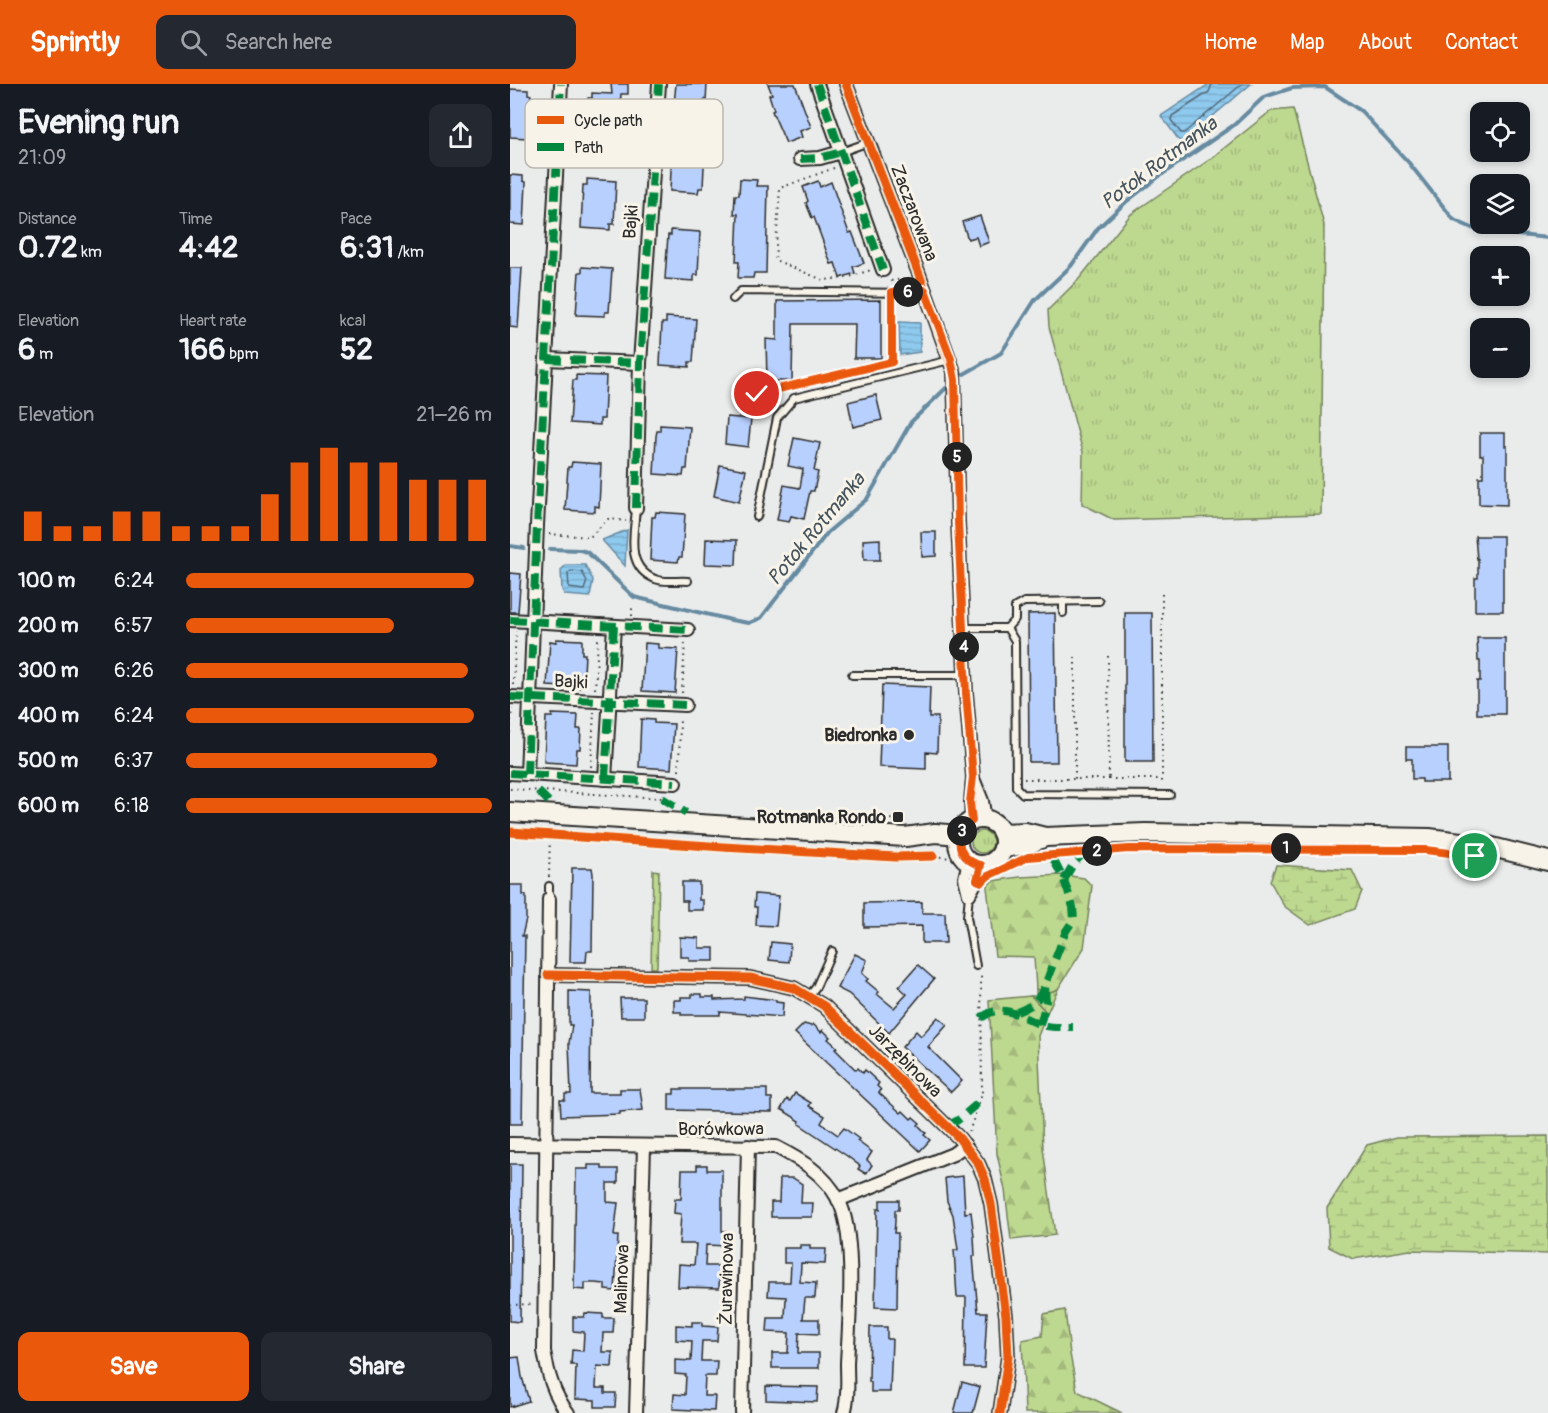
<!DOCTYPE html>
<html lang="en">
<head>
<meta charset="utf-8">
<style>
	:root { --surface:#171b24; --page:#242831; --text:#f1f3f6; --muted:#9ea1a6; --accent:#ea580c }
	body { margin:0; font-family:Pangolin,sans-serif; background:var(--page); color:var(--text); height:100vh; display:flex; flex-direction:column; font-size:22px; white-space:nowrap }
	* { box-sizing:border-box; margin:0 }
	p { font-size:20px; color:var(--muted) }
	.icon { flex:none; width:33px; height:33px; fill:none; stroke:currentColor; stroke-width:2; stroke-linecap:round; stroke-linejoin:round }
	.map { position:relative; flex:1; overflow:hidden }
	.side { display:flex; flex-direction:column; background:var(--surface); width:510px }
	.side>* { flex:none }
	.fabs { position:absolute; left:960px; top:18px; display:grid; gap:12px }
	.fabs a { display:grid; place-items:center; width:60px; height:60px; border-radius:12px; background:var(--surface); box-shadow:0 3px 9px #0003; font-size:30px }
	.pin { position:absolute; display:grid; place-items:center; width:51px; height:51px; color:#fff; margin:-26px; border:3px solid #fff; border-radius:50%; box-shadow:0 2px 6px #0007 }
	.km { position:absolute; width:30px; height:30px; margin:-15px; border-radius:50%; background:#222; color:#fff; font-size:16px; line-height:30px; text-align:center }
	.round { display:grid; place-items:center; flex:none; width:63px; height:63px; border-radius:12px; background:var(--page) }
	.summary { display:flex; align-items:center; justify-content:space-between; height:102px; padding:0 18px }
	h1 { font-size:33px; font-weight:700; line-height:45px }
	.stats { display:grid; grid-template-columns:repeat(3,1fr); gap:9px; height:102px; padding:6px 18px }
	.stats div { display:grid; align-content:center }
	.stats b { font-size:30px; font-weight:700 }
	.stats small { font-size:16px; font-weight:400 }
	.stats p { font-size:16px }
	.chart { height:168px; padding:12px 18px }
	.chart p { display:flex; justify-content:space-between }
	.chart svg { width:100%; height:108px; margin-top:6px; stroke:var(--accent); stroke-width:6 }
	.button { display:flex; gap:12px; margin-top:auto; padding:12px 18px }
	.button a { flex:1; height:69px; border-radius:12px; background:var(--accent); color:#fff; font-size:24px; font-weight:700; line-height:69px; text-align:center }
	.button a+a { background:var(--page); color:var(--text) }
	ul { padding:0 18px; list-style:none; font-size:20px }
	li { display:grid; grid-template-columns:96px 72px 1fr; align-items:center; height:45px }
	li i { height:15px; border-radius:8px; background:var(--accent) }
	header { display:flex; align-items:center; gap:36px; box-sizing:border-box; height:84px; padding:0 30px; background:var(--accent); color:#fff }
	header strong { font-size:28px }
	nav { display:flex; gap:33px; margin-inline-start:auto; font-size:21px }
	.search { width:420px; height:54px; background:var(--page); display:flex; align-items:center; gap:15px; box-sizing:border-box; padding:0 21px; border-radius:12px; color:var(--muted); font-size:22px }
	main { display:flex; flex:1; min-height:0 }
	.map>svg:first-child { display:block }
</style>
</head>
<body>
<header>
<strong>Sprintly</strong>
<div class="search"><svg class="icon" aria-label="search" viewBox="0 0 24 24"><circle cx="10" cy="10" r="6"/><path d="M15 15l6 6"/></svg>Search here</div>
<nav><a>Home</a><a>Map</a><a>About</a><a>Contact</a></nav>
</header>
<main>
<section class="side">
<div class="summary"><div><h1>Evening run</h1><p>21:09</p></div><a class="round"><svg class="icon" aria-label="share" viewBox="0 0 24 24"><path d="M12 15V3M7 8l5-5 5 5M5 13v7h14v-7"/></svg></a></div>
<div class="stats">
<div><p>Distance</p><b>0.72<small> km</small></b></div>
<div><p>Time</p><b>4:42</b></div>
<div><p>Pace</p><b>6:31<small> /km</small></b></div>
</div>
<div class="stats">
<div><p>Elevation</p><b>6<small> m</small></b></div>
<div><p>Heart rate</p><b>166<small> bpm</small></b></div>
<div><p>kcal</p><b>52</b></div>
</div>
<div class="chart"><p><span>Elevation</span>21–26 m</p>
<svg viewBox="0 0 160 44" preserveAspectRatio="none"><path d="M5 44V32M15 44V38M25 44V38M35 44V32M45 44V32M55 44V38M65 44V38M75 44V38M85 44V25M95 44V12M105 44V6M115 44V12M125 44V12M135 44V19M145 44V19M155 44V19"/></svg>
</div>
<ul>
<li><b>100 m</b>6:24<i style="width:94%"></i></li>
<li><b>200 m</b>6:57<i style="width:68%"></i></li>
<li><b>300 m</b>6:26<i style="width:92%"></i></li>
<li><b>400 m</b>6:24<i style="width:94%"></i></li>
<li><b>500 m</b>6:37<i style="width:82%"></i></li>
<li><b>600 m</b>6:18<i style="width:100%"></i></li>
</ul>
<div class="button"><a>Save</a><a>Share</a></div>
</section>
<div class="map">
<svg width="1038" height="1329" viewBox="0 0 1038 1329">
	<defs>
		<pattern id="grass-tufts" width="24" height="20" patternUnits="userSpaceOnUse" patternTransform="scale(1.5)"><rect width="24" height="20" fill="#bdd88f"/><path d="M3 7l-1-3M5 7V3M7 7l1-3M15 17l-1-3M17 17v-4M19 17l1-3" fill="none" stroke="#a3ba7c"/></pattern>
		<pattern id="forest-firs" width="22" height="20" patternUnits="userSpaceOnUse" patternTransform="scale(1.5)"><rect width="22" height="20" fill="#bdd88f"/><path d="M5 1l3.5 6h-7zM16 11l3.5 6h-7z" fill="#a3ba7c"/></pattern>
		<pattern id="wetland-marsh" width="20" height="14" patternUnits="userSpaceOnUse" patternTransform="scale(1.5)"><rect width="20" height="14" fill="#bdd88f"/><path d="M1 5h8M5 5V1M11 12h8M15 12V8" fill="none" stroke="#a3ba7c"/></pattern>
		<pattern id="water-rules" width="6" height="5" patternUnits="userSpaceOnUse" patternTransform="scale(1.5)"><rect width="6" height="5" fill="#8ec9ee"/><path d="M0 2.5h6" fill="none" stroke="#7badcc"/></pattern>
	</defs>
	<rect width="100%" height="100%" fill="#eaecec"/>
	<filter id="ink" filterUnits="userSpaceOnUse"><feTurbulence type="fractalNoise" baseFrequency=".0167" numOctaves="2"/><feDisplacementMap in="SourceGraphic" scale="12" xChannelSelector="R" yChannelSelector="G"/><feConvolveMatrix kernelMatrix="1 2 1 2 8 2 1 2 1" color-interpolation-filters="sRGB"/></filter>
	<g filter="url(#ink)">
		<g fill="url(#grass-tufts)" stroke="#74825d" stroke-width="1.5">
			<path d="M783,25L814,141L811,430L604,436L572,420L573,368L539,243L538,226L569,195L621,130L699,76L761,27Z"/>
			<circle cx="472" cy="758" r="11"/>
			<path d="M143,786L149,787L147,884H141Z"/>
			<path d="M526,905L537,909L548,905L537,929L521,912H526Z"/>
		</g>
		<g fill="url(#forest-firs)" stroke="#74825d" stroke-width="1.5">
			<path d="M553,791L574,794L582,802L574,864L548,905L537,909L526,905L524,873L485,872L477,803L482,797L510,793Z"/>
			<path d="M521,912L537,929L528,952L533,1064L545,1151L501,1156L495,1106L487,1070L479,916Z"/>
			<path d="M555,1226L560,1270L567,1307L612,1329H515L512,1256L532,1252L534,1230Z"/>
		</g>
		<g fill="url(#wetland-marsh)" stroke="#74825d" stroke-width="1.5">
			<path d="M766,781L842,786L852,807L845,825L800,841L774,822L760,797Z"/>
			<path d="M1038,1052V1170L900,1166L843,1175L819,1163L817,1124L857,1061L887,1053Z"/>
		</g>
		<g fill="url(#water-rules)" stroke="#668aa0" stroke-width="1.5">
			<path d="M699,0H741L671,59L651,32Z"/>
			<path d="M389,238L410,239V268L390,271Z"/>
			<path d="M117,446L115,482L92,456Z"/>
			<path d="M56,481H75L83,496L80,513L55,511L52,506L51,486Z"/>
		</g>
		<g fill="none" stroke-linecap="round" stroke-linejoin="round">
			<g stroke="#536a79" stroke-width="1.5">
				<path d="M702,0L699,8L662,32L661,36L671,49H674L732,0"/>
				<path d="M61,487L72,488L77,497L74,506L59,504L58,489Z"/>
			</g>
			<g stroke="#668aa0" stroke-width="4">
				<path d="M454,290L491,269L525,216L561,182L588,144L616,118L651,91L724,41L754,13L782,4L815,3L851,27L899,79L944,136L969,147L1038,154"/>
				<path d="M0,462L14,464"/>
				<path d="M40,465L70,466L77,468L124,513L221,536L239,539L251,534L318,448L357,415L401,338L436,304"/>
			</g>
		</g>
		<g fill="#b8d0fe" stroke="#2b2b2b" stroke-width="1.5">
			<path d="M101,0H118V10H111L108,53H105L104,59L75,57L78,14H82V9L102,10Z"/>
			<path d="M166,0H197L196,17L194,16L193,22L164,20Z"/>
			<path d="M258,0H285L301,43L290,47L292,53L276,59L262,27L264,26L259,11L262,10Z"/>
			<path d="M0,5L18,6V10L21,11L18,54L0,53Z"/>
			<path d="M166,59L195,61L193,104H189L188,109L160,107L162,65H165Z"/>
			<path d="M0,91L13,92V97L16,98L14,141L0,140Z"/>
			<path d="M77,95L106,97L104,140H100V146L71,144L73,101H77Z"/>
			<path d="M230,95L247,96L246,102H258L256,189H244L243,194H228L229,178H226L228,130H224L225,111H229Z"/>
			<path d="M308,97L310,103L321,98L339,149L342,148L354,179L343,183L345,189L330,194L325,179L321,180L304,133L302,134L296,119L298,117L293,103Z"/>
			<path d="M470,132L479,158L469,162L466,153L458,155L452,138Z"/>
			<path d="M161,146L190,148L188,191H184V197L155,195L158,151H161Z"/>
			<path d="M72,183L102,185L99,228H95V232L66,231L69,188H72Z"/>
			<path d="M0,184H12L8,244L0,243Z"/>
			<path d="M371,216V274H344L345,240H283L282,297H257L256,255L267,256V217Z"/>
			<path d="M156,233L186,235L183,278H179V283L150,281L152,239H156Z"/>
			<path d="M66,291L96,292L94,335H90V341L60,339L63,296H66Z"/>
			<path d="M366,311L372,336L343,343L338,318Z"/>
			<path d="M217,333L241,335L238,363L215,360Z"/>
			<path d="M150,341L180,343L177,385H174L173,392L144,390L146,352L147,347H150Z"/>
			<path d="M970,349H995V362H997V421L969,420V393H973V371H970Z"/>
			<path d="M284,354L310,359L304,387L308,388L304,407H300L294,435L281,432L279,438L267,436L274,401L290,404L293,385L278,382Z"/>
			<path d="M62,378L91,380L89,423L85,422V428L55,426L58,383H61Z"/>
			<path d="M210,381L236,386L229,418L204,412Z"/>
			<path d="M146,428L175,430L172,473H169L168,478L140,476L142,433H145Z"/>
			<path d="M411,448H426V472L412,473Z"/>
			<path d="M965,452H993V527H965V494H968V475H967Z"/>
			<path d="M196,455L227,456L226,481L195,480Z"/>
			<path d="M370,455V476H354L353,456Z"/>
			<path d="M0,489L11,490L8,528H0Z"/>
			<path d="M545,529L547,678H519L518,530Z"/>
			<path d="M615,529H642L643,678H615Z"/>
			<path d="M967,554H995V630H967V597H970V577H968Z"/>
			<path d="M46,555L72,556V570H75L74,589H71L70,604L37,602L40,557L46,558Z"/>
			<path d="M135,559L148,560V564L168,565L165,609L132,607Z"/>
			<path d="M372,601L420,603L419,633H428L427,669L416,668V685L369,683Z"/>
			<path d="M42,630L68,631L67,645H71L70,665H67L66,680L34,678L36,633H42Z"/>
			<path d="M131,635L144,636V639L164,640L161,685L129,683Z"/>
			<path d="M896,663H938V698H912V695H902V675H896Z"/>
			<path d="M62,784H82L83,790L82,867H77L76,878H60Z"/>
			<path d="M172,798H189V816H193V826H177V817H172Z"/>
			<path d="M0,801H13V811H16V835L12,852H15L12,1040H0Z"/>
			<path d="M245,810L269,812L266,842L246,841L247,823H244Z"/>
			<path d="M412,818V829H435L436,859H412V842L354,843V819Z"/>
			<path d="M170,853L189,854V864H204V877H179V873H170Z"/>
			<path d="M261,858L280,860L279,878L259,876Z"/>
			<path d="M345,870L357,876L352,889L358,895L356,897L369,908L367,910L384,924L397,910L389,903L408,881L424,895L379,949L339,910L327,904Z"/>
			<path d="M59,907L81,908L80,1009H110V1005H130L133,1026L110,1028V1030L51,1032L50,1016H55V1010H61L59,959L62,941H59Z"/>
			<path d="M182,910H192V913H204V916L234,915V912L266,916V918L273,919L272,933L210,928V931H171V928H164V916H171V913H182Z"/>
			<path d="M110,914H134V933H111Z"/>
			<path d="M428,933L437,941L418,963L452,997L441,1008L392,963L406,947L411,952Z"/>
			<path d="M294,940L301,942L303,940L311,948L313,946L320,953L318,955L327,963L325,965L346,986L348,984L353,989L355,986L369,999L367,1002L371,1006L369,1009L391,1029L393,1027L401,1035L403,1033L410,1039L408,1041L416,1049L414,1051L420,1056L410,1067L285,949Z"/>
			<path d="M164,1005H257V1014H262V1028L159,1026V1010H164Z"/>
			<path d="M285,1009L301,1019L299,1022L315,1032L311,1039L328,1051L334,1044L349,1055L347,1057L362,1068L357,1076L362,1081L356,1090L348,1085L350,1082L337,1072L289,1040L290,1037L271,1025L277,1015L280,1017Z"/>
			<path d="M0,1080H12L10,1238L0,1237Z"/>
			<path d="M78,1081H92V1085H108V1099H97V1118L108,1119L104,1152H108L105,1207L95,1206V1200L85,1199H75V1206L64,1205L66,1085H78Z"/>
			<path d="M187,1081H197V1086H212V1147H217V1162L196,1161L195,1182H210L209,1204L168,1203L169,1180L184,1181L186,1160H169L171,1130L164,1129L165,1115H171L172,1086H187Z"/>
			<path d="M453,1092L455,1129L461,1128L464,1152L465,1172H463L468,1228H477L474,1284H455L456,1213H447L444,1166H448L443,1131L437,1117L435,1094Z"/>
			<path d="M270,1094H283L292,1100L291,1119H303L302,1133H261V1118H269Z"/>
			<path d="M370,1116H389V1126H385V1138L384,1149H388L387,1224L365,1223L367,1125H370Z"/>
			<path d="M290,1161H300V1165H316L315,1180L291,1179L290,1198L306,1199L305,1214H295L293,1235H309V1250L289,1249L288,1269H309V1284H262V1269H278L279,1249L257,1248L258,1234H275L276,1213L258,1212L259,1198H280L281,1179H274V1164H290Z"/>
			<path d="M75,1229L93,1230V1234H104L103,1249H93L92,1268H103L102,1283L87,1282L86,1304H95V1309H106L105,1323H85V1316L65,1315L66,1281H61L62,1266L73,1267L74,1248L63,1247V1233H74Z"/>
			<path d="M182,1238H192V1242L208,1243L207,1257H192L191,1277H207L206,1292H195L194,1312H205L204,1327L163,1325L164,1310L175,1311L176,1291L165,1290V1276L181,1277L182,1257L166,1256V1241L182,1242Z"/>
			<path d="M360,1243H377V1255H382L380,1308H361V1298H359Z"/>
			<path d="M9,1273L12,1293L19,1317L0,1323V1274Z"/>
			<path d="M452,1298L470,1303L463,1329H444Z"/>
			<path d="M256,1302L308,1303L307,1318L256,1316Z"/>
		</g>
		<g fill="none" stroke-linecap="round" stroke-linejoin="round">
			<g stroke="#2b2b2b" stroke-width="10">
				<g id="service">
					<path d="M331,68L359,58"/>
					<path d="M223,215L231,207L405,209L415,206"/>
					<path d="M126,425C124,450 115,483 145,495C154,499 168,496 178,497"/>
					<path d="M247,433L267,334L284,314L440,276"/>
					<path d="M553,517V529"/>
					<path d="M453,544H497L505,557L506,703L513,710L660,711"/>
					<path d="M497,544L505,535V523L514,518L589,517"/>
					<path d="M342,591H455"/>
					<path d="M459,810L457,833L466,882"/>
					<path d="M39,815V802"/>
					<path d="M299,912L306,903L322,867"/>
				</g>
			</g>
			<g stroke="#2b2b2b" stroke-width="16">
				<g id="minor">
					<path d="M307,0L373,186"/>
					<path d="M336,0L409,190L444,288L448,438L456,609L463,693L461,718L462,737"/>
					<path d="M290,75L310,74L331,68"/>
					<path d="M37,275L130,279"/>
					<path d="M126,424L130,279L149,0"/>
					<path d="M0,536L178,546"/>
					<path d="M0,613L175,621"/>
					<path d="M0,689L165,699"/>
					<path d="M17,690L27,441L51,0"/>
					<path d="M95,695L104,542"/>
					<path d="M464,697L472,717L475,736"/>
					<path d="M459,777L455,794L459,810"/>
					<path d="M459,810L467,796L471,781"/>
					<path d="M39,815L34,1267C38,1290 43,1310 58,1329"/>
					<path d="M38,891L240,894L284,904L314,922L449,1054L468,1079L475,1095L481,1120L496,1232L498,1273L490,1329"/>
					<path d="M0,1060L266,1063C291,1076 314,1089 328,1115C347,1150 339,1238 337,1279C337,1295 339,1314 334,1329"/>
					<path d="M328,1116L443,1070L455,1061"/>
					<path d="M126,1329L134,1063"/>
					<path d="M232,1329L238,1062"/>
				</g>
			</g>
			<g stroke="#2b2b2b" stroke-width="22">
				<g id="secondary">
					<path d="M0,728L395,753L425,749L450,751"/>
					<circle cx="471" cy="758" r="23"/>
					<path d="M492,749L515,748L535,753L635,749L919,754L974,761L1038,777"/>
					<path d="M493,764L517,761L535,753"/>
				</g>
			</g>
			<g stroke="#2b2b2b" stroke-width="2" stroke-dasharray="1.5 4.5" stroke-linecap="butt">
				<path d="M324,84L270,104L265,176L313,196L336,194L361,186"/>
				<path d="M381,197L399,194"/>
				<path d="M221,309L247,310L382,278V217"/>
				<path d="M39,450L80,453L98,435L116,437"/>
				<path d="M652,510V702"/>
				<path d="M122,532V523"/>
				<path d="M598,572L599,695"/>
				<path d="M565,573V695"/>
				<path d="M3,601L6,547"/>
				<path d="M85,605L88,556H90"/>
				<path d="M172,609L175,558"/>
				<path d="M0,649L2,625"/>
				<path d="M81,683L84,628"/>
				<path d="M169,687L170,633"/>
				<path d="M514,695H652"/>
				<path d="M0,705L152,714V710"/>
				<path d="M356,734L398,736"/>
				<path d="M424,767L423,772L441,774L447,778"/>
				<path d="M531,772L580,768"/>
				<path d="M481,790L506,778"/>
				<path d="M39,793L40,751"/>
				<path d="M459,1048L472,1010L471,890"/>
				<path d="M0,1221L21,1220"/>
			</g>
			<use href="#service" stroke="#f7f3e8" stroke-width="6"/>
			<use href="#minor" stroke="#f7f3e8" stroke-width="12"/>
			<use href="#secondary" stroke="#f7f3e8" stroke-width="18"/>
			<g stroke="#00873e" stroke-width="8" stroke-dasharray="15 8" stroke-linecap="butt">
				<path d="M307,0L373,186"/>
				<path d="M290,75L310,74L331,68"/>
				<path d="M37,275L130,279"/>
				<path d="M126,424L130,279L149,0"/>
				<path d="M0,536L178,546"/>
				<path d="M0,613L175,621"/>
				<path d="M0,689L165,699"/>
				<path d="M17,690L27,441L51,0"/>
				<path d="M95,695L104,542"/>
				<path d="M28,707L43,722"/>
				<path d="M152,714L176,729"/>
				<path d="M554,796L564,779L575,768"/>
				<path d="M507,928C520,923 529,917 534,903"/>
				<path d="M471,934C492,918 509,932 529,940C539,944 552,943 563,943"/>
				<path d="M530,941L536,918L535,901L556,847L564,835L563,823L554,796L541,771"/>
				<path d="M437,1042L448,1036L469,1018"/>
			</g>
			<g stroke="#f7f3e8" stroke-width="13">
				<g id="cycleway">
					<path d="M336,0L409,190L444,288L448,438L456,609L463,693L461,718L462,737"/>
					<path d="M0,748L213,763L386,773L423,772"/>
					<path d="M38,891L240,894L284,904L314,922L449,1054L468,1079L475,1095L481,1120L496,1232L498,1273L490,1329"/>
				</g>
			</g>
			<use href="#cycleway" stroke="#e8590c" stroke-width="9"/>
		</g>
	</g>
	<g fill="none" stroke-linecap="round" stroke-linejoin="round" filter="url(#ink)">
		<g stroke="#fff" stroke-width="12">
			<path id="route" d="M247,310L382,278V208H405L415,206L441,275L445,296L448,438L456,609L463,693L460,718L462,737C441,750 448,777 471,781L467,796L472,798L478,792L518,773L619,765L915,766L965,772"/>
		</g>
		<use href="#route" stroke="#ea580c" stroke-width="8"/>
	</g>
	<g fill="#2b2b2b" stroke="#f7f3e8" stroke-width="2">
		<circle cx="399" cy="651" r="6"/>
		<rect x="382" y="727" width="12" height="12" rx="3"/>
	</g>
	<g text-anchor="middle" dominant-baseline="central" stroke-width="6" stroke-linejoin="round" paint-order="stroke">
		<g font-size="18" fill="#2b2b2b" stroke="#f7f3e8">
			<text transform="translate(404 129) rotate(69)">Zaczarowana</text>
			<text transform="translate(121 138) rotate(-86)">Bajki</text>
			<text transform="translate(61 598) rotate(3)">Bajki</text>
			<text transform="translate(395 977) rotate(45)">Jarzębinowa</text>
			<text x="211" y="1045">Borówkowa</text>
			<text transform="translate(112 1195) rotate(-88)">Malinowa</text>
			<text transform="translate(217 1195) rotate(-89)">Żurawinowa</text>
		</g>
		<g font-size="18" font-weight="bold" fill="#2b2b2b" stroke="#f7f3e8" text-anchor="end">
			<text x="387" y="651">Biedronka</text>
			<text x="376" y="733">Rotmanka Rondo</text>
		</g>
		<g font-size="20" font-style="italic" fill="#44525c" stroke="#f7f3e8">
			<text transform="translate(649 79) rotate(-37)">Potok Rotmanka</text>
			<text transform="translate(306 445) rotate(-50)">Potok Rotmanka</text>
		</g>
	</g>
	<rect x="15" y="15" width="198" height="69" rx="9" fill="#f7f3e8" stroke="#bab7af" stroke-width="1.5"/>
	<rect x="27" y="32" width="27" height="8" fill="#e8590c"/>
	<rect x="27" y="59" width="27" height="8" fill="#00873e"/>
	<g font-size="16" fill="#2b2b2b">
		<text x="64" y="42">Cycle path</text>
		<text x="64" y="69">Path</text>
	</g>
</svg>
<div class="fabs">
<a><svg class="icon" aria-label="locate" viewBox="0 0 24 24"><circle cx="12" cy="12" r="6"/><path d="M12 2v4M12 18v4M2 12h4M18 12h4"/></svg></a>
<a><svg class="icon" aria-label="layers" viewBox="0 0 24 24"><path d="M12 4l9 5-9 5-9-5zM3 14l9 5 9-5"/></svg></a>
<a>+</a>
<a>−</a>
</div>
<div class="pin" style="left:965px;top:772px;background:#1e9e55"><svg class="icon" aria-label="arrive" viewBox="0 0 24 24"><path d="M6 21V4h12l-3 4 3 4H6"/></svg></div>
<div class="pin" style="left:247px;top:310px;background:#d93025"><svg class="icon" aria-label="check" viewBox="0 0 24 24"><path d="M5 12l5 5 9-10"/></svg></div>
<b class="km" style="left:776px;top:764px">1</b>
<b class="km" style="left:587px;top:767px">2</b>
<b class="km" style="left:452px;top:747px">3</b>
<b class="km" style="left:454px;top:563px">4</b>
<b class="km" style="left:447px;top:373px">5</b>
<b class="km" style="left:398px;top:208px">6</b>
</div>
</main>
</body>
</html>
